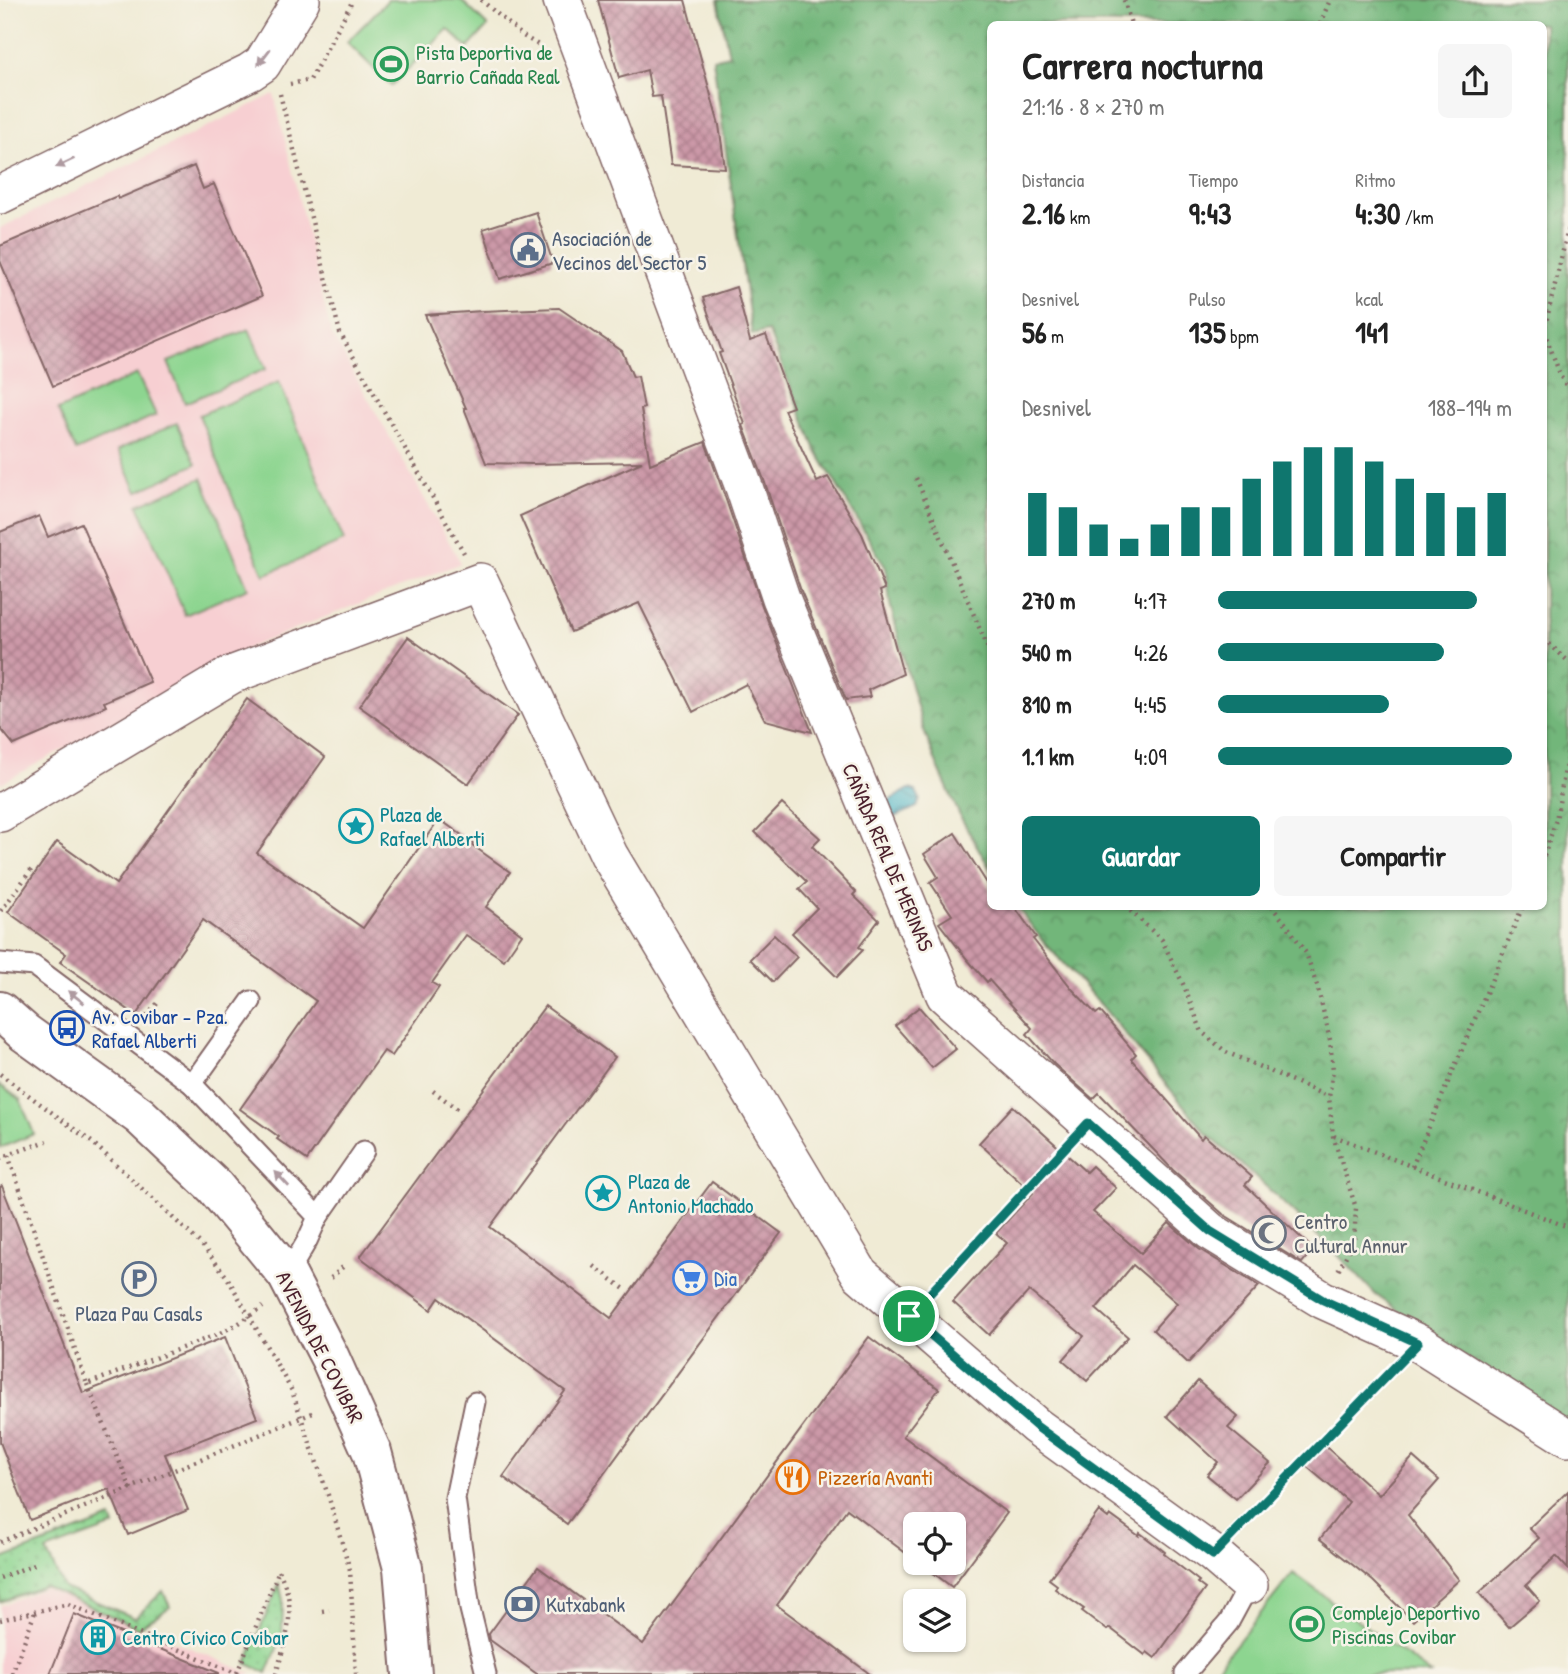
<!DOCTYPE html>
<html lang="es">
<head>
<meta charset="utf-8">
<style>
	:root { --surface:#fff; --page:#f6f6f6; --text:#222; --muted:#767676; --accent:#0f766e }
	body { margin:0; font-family:"Patrick Hand",sans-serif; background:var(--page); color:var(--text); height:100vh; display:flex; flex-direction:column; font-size:26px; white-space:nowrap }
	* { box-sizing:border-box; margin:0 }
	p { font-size:23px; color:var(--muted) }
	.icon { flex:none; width:38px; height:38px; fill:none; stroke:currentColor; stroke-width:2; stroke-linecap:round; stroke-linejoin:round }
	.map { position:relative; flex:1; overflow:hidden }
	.sheet { position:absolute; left:987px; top:21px; width:560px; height:889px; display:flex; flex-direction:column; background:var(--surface); border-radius:10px; box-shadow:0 2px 5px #0004 }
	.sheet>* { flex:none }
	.controls { position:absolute; left:903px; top:1512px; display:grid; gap:14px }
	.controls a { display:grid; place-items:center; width:63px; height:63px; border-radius:10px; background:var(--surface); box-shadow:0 2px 5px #0004; font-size:35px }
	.pin { position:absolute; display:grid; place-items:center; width:60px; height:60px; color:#fff; margin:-30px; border:4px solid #fff; border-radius:50%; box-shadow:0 2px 7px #0007 }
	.round { display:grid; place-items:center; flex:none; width:74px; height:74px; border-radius:10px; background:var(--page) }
	.summary { display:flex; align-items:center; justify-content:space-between; height:119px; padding:0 35px }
	h1 { font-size:38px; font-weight:700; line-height:52px }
	.figures { display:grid; grid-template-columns:repeat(3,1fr); gap:10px; height:119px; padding:7px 35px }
	.figures div { display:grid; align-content:center }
	.figures b { font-size:30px; font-weight:700 }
	.figures small { font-size:19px; font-weight:400 }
	.figures p { font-size:19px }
	.chart { height:196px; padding:14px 35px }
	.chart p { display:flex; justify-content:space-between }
	.chart svg { width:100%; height:126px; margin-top:7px; stroke:var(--accent); stroke-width:6 }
	.primary-button { display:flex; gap:14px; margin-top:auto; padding:14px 35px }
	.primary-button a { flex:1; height:80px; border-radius:10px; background:var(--accent); color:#fff; font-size:28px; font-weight:700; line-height:80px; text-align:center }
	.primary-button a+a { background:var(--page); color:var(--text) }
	ul { padding:0 35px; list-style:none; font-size:23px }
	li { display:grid; grid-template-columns:112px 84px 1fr; align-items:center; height:52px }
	li i { height:18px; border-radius:9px; background:var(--accent) }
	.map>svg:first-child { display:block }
</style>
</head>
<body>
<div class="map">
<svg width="1568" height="1674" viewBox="0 0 1568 1674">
	<defs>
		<pattern id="forest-crowns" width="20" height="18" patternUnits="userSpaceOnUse" patternTransform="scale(1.75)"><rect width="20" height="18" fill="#72b67a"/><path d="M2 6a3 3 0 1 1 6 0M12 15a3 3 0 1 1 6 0" fill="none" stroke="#609364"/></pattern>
		<pattern id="garden-dots" width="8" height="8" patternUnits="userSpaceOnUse" patternTransform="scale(1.75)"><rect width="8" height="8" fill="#8dd590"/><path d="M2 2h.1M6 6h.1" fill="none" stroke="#7bb67c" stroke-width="1.8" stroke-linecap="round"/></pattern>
		<pattern id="water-waves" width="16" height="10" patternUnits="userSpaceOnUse" patternTransform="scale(1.75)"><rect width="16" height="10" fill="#47b2c5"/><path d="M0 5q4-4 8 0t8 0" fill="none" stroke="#3d90a0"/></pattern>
		<pattern id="building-cross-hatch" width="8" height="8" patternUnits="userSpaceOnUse" patternTransform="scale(1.75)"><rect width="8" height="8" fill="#cc99a8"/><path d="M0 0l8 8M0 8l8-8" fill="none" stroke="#a87c89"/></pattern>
	</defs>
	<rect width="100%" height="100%" fill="#f7f3e8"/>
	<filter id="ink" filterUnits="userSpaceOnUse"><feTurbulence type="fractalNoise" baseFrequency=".0143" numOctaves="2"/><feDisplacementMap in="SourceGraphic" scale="14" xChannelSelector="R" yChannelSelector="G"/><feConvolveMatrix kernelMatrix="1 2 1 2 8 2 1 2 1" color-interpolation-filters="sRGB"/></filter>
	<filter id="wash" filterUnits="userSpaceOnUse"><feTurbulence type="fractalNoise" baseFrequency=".00686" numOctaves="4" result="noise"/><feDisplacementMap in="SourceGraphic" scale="28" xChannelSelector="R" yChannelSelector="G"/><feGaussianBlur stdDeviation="1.57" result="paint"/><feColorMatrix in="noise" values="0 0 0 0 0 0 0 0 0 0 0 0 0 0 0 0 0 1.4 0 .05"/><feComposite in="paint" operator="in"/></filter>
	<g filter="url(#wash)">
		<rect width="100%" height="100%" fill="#f0ebd5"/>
		<g fill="#f7cfd2">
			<path d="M274,94L331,333L461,563L250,647L0,784V228Z"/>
			<path d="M44,1588L253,1674H0V1606Z"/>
		</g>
		<g fill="#8dd590" stroke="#6c7a5e" stroke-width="2">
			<path d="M388,0H461L488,26L468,48L448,29L391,86L347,42Z"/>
			<path d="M249,329L266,369L185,403L168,362Z"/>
			<path d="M137,374L156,415L76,451L58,410Z"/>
			<path d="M279,382L344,541L264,575L199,415Z"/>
			<path d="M177,423L196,464L137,492L118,450Z"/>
			<path d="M202,478L248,588L185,615L138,505Z"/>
			<path d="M0,1085L20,1099L34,1134L0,1148Z"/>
			<path d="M1293,1573L1431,1674H1212Z"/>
		</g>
		<path fill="url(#forest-crowns)" stroke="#5e6a52" stroke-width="2" d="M718,0H1568V1428L1376,1295L1339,1256L1257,1178L1206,1133L1102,1006L1043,941L1017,907L1544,906V24H990V869L960,816L938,767L924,731L910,682L890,604L886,568L816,450L768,331L752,335L713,59L729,55Z"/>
		<g fill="url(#garden-dots)" stroke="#6c7a5e" stroke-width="2">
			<path d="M111,1518L114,1526L46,1551L64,1588L135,1618L163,1591L170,1607L138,1628L44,1586L0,1602V1560Z"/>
			<path d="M279,1584L283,1600L282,1636L267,1673L246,1663Z"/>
		</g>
		<path fill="url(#water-waves)" stroke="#486878" stroke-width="2" d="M909,789L916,791L920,799L917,807L892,818L885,815L878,802L885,799L888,801Z"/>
		<g id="blocks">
			<g fill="url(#building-cross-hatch)">
				<path d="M598,0H685L719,125L725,168L671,165L661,96L652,97L647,70L619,78Z"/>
				<path d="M194,166L203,189L214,184L262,296L53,386L0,261V246L117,196L118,199Z"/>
				<path d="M536,212L553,263L500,279L483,229Z"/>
				<path d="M736,287L750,341L766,335L793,407L784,410L817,482L828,477L862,534L885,589L880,591L903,674L868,690L870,697L846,700L801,591L764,480L743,425L745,424L719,353L722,352L703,298Z"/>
				<path d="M559,308L622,351L633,377L638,376L644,408L641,409L650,464L705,442L724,494L762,606L812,732L765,720L746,684L693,712L639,603L571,632L520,516L642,462L532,464L486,463L464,408H466L425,315L483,311Z"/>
				<path d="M39,516L48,537L81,523L150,682L104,702L106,706L14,745L0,728V532Z"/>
				<path d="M408,637L518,715L468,784L359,706Z"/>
				<path d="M247,699L325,757L257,853L363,928L439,819L473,843L472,845L510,872L486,907L522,934L504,960L466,935L432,983L439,987L392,1056L384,1051L307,1160L277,1139L279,1137L240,1109L316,1001L203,920L136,1015L60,962L66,954L8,912L57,842L116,884Z"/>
				<path d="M782,804L820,838L812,846L856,892L853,895L879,920L859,947L863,950L837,977L792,933L817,908L799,889L807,882L755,832Z"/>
				<path d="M955,833L990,888V906H1014L1036,937L1033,939L1073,990L1096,1014L1100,1011L1136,1054L1131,1059L1201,1139L1204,1135L1252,1177L1245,1185L1313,1249L1302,1263L1223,1214L1173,1170L1099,1093L1093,1099L1054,1064L1027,1034L1032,1028L989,980L987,982L967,959L939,923L952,915L930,882L938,877L924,854Z"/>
				<path d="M774,935L797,957L773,982L750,959Z"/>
				<path d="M545,1006L615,1057L490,1227L611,1318L712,1182L781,1233L567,1524L503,1477L565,1391L439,1298L431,1310L360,1257Z"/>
				<path d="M919,1007L956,1049L932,1068L895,1026Z"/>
				<path d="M1013,1106L1086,1172L1092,1166L1116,1188L1093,1212L1141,1253L1169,1223L1199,1249L1259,1286L1188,1363L1153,1330L1177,1303L1133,1265L1096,1309L1128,1337L1087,1381L1063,1360L1084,1336L1029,1291L989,1335L953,1302L1007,1243L996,1233L1033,1193L979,1143Z"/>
				<path d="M2,1186L83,1393L225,1337L257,1418L165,1454L188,1510L128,1535L109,1489L30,1520L0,1442V1187Z"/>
				<path d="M869,1337L939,1389L903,1436L1007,1513L952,1587L920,1563H954V1524H915V1560L847,1509L777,1605L870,1674H537L490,1640L489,1634L538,1567L643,1644Z"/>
				<path d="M1198,1381L1238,1417L1228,1428L1270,1463L1236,1499L1207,1475L1218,1462L1167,1416Z"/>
				<path d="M1325,1446L1379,1495L1413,1457L1439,1480L1408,1515L1459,1580L1413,1621L1373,1581L1320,1539L1349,1502L1306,1466Z"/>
				<path d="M1568,1491V1569L1556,1556L1526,1585L1540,1601L1509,1627L1479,1593L1539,1538L1529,1528Z"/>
				<path d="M1099,1511L1108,1518L1110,1515L1139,1536L1140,1533L1165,1552L1164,1554L1199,1581L1197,1583L1205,1589L1155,1658L1147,1652L1145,1655L1110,1628L1107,1630L1082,1611L1084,1609L1055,1589L1057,1585L1049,1579Z"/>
				<path d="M74,1614L219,1673V1674H50Z"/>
			</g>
		</g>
	</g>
	<g filter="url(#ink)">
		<use href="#blocks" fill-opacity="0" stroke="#846666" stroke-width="2"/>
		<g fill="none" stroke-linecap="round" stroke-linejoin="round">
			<g stroke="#846666" stroke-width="23">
				<g id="service">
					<path d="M0,963L34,966L192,1084L318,1217L307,1241L287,1275"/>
					<path d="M192,1084L251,1001"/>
					<path d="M318,1217L364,1151"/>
					<path d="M475,1402L455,1498L470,1609L486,1674"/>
					<path d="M1185,1674L1229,1622L1249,1585"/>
				</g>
			</g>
			<g stroke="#846666" stroke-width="40">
				<g id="minor">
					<path d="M562,0L744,487L781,598L945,995L1210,1231L1323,1300L1418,1343L1568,1438"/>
					<path d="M0,195L250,72L262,64L301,0"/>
					<path d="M0,813L231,675L480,582L609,855L860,1274L1036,1426L1213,1554L1249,1585"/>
				</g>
			</g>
			<g stroke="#846666" stroke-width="42">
				<path id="tertiary" d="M0,1011L25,1033L140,1116L215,1187L287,1275L330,1358L372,1452L403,1568L412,1674"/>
			</g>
			<g stroke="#846666" stroke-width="4.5" stroke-dasharray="2 5" stroke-linecap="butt">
				<path d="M481,0L523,36L542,47"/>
				<path d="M1124,0L1131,24"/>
				<path d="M1320,24L1330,0"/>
				<path d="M290,84L310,80L353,0"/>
				<path d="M280,94L340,333L464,553"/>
				<path d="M1568,229L1544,331L1561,377L1568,389"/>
				<path d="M916,478L990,653"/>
				<path d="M1544,639L1568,661"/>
				<path d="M1544,856L1556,820L1567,758L1568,727"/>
				<path d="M1125,906L1162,940L1183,984L1202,1032L1226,1052L1329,1097"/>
				<path d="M1271,906L1287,925L1306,953L1318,989L1330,1040L1333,1070L1329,1097L1333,1136L1356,1208L1354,1241L1338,1271"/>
				<path d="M1,911L34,866"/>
				<path d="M147,1016L160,1000"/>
				<path d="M0,1074L93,1143L201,1244L227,1277L292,1391L328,1495L350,1570L356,1674"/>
				<path d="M433,1091L459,1110"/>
				<path d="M1334,1136L1568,1227"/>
				<path d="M8,1155L87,1384L216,1335L236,1325L263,1307"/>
				<path d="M0,1158L47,1141"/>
				<path d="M1412,1167L1523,906"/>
				<path d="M594,1266L627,1291"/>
				<path d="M331,1278L346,1264"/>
				<path d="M931,1293L1066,1148"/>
				<path d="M87,1384L131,1489"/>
				<path d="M1238,1529L1393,1369"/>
				<path d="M0,1542L315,1412"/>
				<path d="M0,1578L37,1563"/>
				<path d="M322,1611L329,1610"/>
				<path d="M0,1620L68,1604L238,1674"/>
				<path d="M237,1673L279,1570C282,1578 286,1587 288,1596C293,1622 283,1650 276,1674"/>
				<path d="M12,1674L35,1612"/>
			</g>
			<use href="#service" stroke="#fff" stroke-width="19"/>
			<use href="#minor" stroke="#fff" stroke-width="37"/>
			<use href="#tertiary" stroke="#fff" stroke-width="38"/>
		</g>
		<defs><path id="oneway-solid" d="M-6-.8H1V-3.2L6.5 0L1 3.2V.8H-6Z" transform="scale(1.75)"/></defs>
		<g fill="#ae9aa0">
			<use href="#oneway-solid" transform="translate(264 57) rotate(127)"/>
			<use href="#oneway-solid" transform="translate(65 163) rotate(154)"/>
			<use href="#oneway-solid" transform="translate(76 997) rotate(-143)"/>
			<use href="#oneway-solid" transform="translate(282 1179) rotate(-133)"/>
		</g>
	</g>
	<g fill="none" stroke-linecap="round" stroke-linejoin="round" filter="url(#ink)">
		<g stroke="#fff" stroke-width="14">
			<path id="route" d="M1088,1123L1210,1231L1323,1300L1418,1343L1213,1555L1036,1426L909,1316Z"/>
		</g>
		<use href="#route" stroke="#0f766e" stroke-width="9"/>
	</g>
	<defs>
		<g id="stadium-ring" transform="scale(1.75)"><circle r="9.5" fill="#f7f3e8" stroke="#2e9e5b" stroke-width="1.5"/><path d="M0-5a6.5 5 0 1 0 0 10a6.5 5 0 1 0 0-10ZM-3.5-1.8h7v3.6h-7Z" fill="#2e9e5b"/></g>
		<g id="civic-ring" transform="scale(1.75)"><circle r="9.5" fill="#f7f3e8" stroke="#5c6f8a" stroke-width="1.5"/><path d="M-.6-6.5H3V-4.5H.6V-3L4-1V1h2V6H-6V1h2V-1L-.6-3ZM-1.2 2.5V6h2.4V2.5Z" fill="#5c6f8a"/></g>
		<g id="sight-ring" transform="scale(1.75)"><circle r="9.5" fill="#f7f3e8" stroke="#0f9aa8" stroke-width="1.5"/><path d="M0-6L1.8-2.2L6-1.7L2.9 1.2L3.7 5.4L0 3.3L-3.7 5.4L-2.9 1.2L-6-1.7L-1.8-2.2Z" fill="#0f9aa8"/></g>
		<g id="bus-ring" transform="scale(1.75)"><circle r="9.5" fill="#f7f3e8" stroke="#1a4fb4" stroke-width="1.5"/><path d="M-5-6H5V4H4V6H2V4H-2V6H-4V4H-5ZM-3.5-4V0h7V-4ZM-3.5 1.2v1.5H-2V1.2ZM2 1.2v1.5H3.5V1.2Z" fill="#1a4fb4"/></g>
		<g id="mosque-ring" transform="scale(1.75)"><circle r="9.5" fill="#f7f3e8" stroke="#6b7280" stroke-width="1.5"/><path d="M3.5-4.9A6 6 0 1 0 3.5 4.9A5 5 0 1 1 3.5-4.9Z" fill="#6b7280"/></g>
		<g id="supermarket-ring" transform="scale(1.75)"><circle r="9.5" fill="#f7f3e8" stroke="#3f7fe0" stroke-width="1.5"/><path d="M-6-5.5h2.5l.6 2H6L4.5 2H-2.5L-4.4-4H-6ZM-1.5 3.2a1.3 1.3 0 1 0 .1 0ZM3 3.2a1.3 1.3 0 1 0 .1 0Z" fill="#3f7fe0"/></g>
		<g id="parking-ring" transform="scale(1.75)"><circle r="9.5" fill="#f7f3e8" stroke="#5c6f8a" stroke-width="1.5"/><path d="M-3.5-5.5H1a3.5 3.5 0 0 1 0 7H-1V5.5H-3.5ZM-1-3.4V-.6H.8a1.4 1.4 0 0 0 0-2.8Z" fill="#5c6f8a"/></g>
		<g id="restaurant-ring" transform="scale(1.75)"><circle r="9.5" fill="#f7f3e8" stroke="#e8710a" stroke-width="1.5"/><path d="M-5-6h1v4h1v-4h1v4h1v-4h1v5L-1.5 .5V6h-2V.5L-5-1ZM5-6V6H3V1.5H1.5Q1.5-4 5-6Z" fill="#e8710a"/></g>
		<g id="bank-ring" transform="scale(1.75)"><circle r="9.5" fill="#f7f3e8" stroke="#5c6f8a" stroke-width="1.5"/><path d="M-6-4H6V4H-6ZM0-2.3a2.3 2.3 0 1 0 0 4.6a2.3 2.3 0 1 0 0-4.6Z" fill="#5c6f8a"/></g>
		<g id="building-ring" transform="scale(1.75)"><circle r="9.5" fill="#f7f3e8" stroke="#0f9aa8" stroke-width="1.5"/><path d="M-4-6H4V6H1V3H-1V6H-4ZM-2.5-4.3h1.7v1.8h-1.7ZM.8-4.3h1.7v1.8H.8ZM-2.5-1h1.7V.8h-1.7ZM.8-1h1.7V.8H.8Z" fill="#0f9aa8"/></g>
	</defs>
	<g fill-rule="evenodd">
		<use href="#stadium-ring" x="391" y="64"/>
		<use href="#civic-ring" x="528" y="250"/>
		<use href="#sight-ring" x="356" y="826"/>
		<use href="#bus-ring" x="67" y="1028"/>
		<use href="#sight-ring" x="603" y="1193"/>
		<use href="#mosque-ring" x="1269" y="1233"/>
		<use href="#supermarket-ring" x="690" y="1278"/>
		<use href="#parking-ring" x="139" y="1279"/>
		<use href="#restaurant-ring" x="793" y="1477"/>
		<use href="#bank-ring" x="522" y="1604"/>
		<use href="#stadium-ring" x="1307" y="1624"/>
		<use href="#building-ring" x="98" y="1637"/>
	</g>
	<g text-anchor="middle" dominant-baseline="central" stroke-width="5" stroke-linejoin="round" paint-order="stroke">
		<g font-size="21" fill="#27864d" stroke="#f7f3e8" text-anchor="start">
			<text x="416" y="52">Pista Deportiva de<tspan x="416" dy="24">Barrio Cañada Real</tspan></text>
			<text x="1332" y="1612">Complejo Deportivo<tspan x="1332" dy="24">Piscinas Covibar</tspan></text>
		</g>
		<g font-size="21" fill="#4e5e75" stroke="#f7f3e8" text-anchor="start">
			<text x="552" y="238">Asociación de<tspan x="552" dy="24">Vecinos del Sector 5</tspan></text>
			<text x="139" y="1313" text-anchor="middle">Plaza Pau Casals</text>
			<text x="546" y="1604">Kutxabank</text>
		</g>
		<g font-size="21" fill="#0d838f" stroke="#f7f3e8" text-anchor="start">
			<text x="380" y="814">Plaza de<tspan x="380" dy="24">Rafael Alberti</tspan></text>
			<text x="628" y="1181">Plaza de<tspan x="628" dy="24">Antonio Machado</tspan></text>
			<text x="122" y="1637">Centro Cívico Covibar</text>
		</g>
		<g font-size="21" fill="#4a1f2b" stroke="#f7f3e8">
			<text transform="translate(888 857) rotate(67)">CAÑADA REAL DE MERINAS</text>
			<text transform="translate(320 1347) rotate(63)">AVENIDA DE COVIBAR</text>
		</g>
		<g font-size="21" fill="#164399" stroke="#f7f3e8" text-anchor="start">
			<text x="92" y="1016">Av. Covibar - Pza.<tspan x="92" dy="24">Rafael Alberti</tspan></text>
		</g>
		<g font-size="21" fill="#5b616d" stroke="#f7f3e8" text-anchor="start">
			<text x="1294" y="1221">Centro<tspan x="1294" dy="24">Cultural Annur</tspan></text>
		</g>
		<g font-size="21" fill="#366cbe" stroke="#f7f3e8" text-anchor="start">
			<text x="714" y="1278">Dia</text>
		</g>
		<g font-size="21" fill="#c56008" stroke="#f7f3e8" text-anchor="start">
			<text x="818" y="1477">Pizzería Avanti</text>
		</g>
	</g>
</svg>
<div class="controls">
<a><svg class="icon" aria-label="locate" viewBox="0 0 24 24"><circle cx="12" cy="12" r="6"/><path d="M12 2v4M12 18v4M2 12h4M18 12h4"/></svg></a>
<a><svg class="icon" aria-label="layers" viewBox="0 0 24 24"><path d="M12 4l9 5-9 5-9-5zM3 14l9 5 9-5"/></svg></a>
</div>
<div class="pin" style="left:909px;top:1316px;background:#1e9e55"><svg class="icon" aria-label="arrive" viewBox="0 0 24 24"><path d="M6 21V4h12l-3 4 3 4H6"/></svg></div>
<section class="sheet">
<div class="summary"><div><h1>Carrera nocturna</h1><p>21:16 · 8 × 270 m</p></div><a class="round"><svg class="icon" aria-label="share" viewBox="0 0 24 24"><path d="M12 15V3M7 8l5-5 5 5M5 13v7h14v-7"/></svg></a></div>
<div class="figures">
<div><p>Distancia</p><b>2.16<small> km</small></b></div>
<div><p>Tiempo</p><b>9:43</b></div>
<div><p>Ritmo</p><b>4:30<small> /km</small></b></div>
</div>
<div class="figures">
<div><p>Desnivel</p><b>56<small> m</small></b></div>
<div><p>Pulso</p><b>135<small> bpm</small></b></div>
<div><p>kcal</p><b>141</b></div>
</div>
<div class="chart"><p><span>Desnivel</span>188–194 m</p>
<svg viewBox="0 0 160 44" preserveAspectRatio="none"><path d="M5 44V22M15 44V27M25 44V33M35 44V38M45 44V33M55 44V27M65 44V27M75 44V17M85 44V11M95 44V6M105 44V6M115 44V11M125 44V17M135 44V22M145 44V27M155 44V22"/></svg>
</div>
<ul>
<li><b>270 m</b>4:17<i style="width:88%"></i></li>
<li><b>540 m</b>4:26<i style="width:77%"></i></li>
<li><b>810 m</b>4:45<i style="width:58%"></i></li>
<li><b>1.1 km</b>4:09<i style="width:100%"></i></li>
</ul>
<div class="primary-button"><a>Guardar</a><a>Compartir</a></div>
</section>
</div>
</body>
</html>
